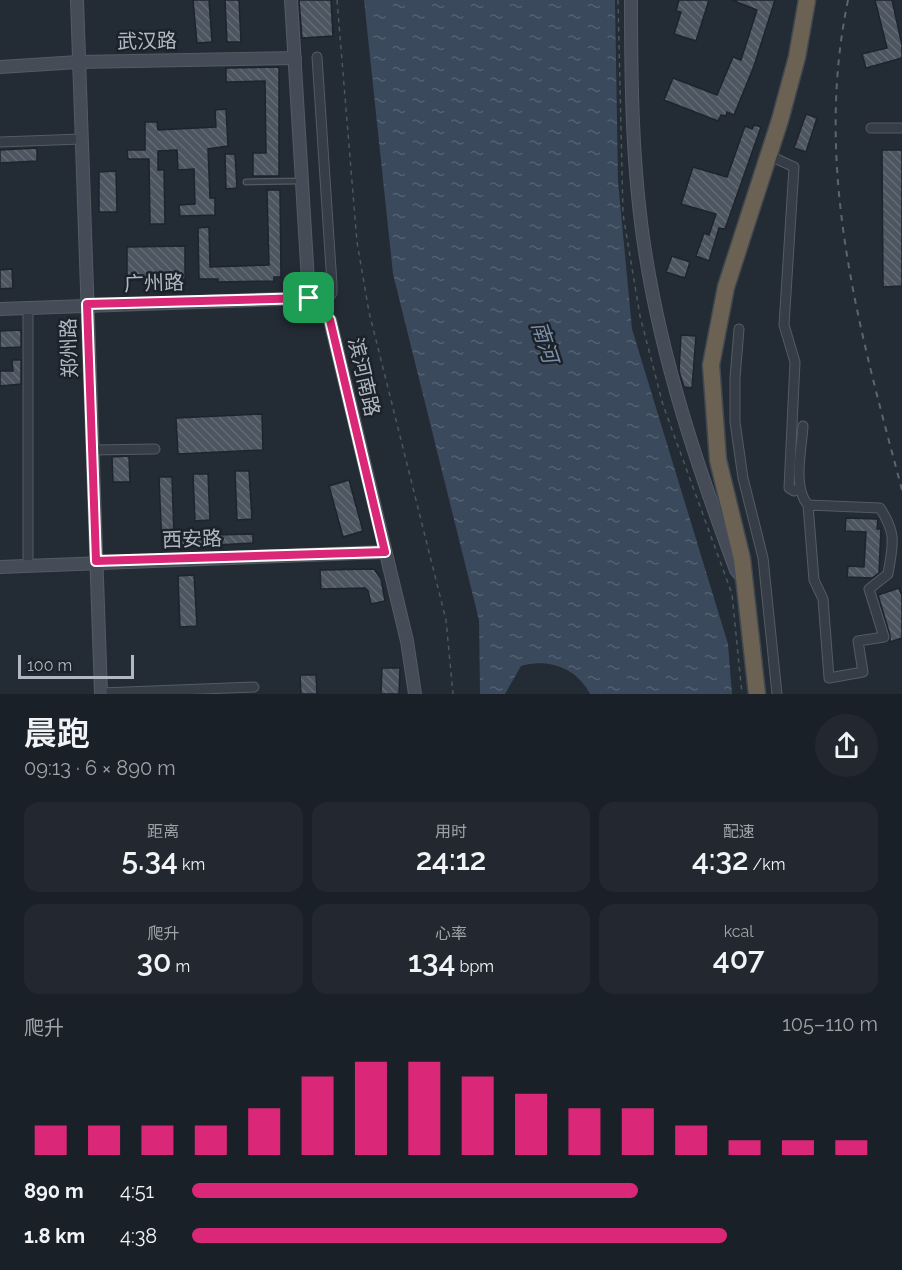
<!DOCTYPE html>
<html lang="zh">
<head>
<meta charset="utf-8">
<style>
	:root { --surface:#1a2028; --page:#232830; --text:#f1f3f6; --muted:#9fa3a8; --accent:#db2777 }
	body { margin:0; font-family:Raleway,"Noto Sans SC",sans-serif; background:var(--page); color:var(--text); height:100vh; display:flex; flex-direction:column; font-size:22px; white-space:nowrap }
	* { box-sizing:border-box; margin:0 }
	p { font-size:20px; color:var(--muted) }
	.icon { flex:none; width:33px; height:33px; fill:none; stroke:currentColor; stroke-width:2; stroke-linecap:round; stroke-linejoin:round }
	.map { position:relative; height:694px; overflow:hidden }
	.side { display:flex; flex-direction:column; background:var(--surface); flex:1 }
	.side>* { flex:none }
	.scale { position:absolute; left:18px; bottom:15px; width:116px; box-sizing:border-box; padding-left:6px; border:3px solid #b1b8c2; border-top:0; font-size:16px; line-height:21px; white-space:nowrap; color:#b1b8c2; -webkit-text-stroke:4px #1c222a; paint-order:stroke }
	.pin { position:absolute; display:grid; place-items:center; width:51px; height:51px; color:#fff; margin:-26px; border-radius:12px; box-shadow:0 3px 9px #0006 }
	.round { display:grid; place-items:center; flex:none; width:63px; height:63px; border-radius:32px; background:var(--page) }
	.summary { display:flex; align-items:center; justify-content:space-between; height:102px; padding:0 24px }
	h1 { font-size:33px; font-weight:600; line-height:45px }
	.metrics { display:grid; grid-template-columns:repeat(3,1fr); gap:9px; height:102px; padding:6px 24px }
	.metrics div { display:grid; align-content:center; border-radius:15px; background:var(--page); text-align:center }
	.metrics b { font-size:30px; font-weight:600 }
	.metrics small { font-size:16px; font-weight:400 }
	.metrics p { font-size:16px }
	.chart { height:168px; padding:12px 24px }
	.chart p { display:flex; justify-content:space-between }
	.chart svg { width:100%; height:108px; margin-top:6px; stroke:var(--accent); stroke-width:6 }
	ul { padding:0 24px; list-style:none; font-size:20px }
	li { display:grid; grid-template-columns:96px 72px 1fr; align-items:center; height:45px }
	li i { height:15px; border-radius:8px; background:var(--accent) }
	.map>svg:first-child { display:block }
</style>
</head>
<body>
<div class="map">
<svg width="902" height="694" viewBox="0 0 902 694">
	<defs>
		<pattern id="water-ripples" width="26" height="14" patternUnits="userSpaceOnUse" patternTransform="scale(1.5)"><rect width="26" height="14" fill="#3a495c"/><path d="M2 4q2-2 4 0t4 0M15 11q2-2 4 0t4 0" fill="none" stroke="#546172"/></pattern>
		<pattern id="building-back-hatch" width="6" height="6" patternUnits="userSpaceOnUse" patternTransform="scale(1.5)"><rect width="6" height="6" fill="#4c5560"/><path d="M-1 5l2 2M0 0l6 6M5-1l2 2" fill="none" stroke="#636b75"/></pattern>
	</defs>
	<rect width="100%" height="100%" fill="#232b35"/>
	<path fill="url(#water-ripples)" d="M364,0H615L618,181L632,329L728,644L732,694H590C577,668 548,658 521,666L505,694H480L479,620L393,274Z"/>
	<g fill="url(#building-back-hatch)" stroke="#1e242c" stroke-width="1.5">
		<path d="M193,0H209L212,42L197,43Z"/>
		<path d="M225,0H239L241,42H227Z"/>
		<path d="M299,0H331L333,36L302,38Z"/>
		<path d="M679,0H709L696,41L674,34L681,12L676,11Z"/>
		<path d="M732,0H775L754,66L734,115L727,112L726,116L721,115L718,121L664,100L673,78L717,95L733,57L741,60L757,10Z"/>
		<path d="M875,0H892L902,45V58L866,68L862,54L887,48Z"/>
		<path d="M279,67V176H253V153H266L265,81L226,82V68Z"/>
		<path d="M226,109L228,146L208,149L210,198H215V215L180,216L179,205L195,204L194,169L178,170L177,150L158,151V170H164L165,224H150L149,159H128L127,150H145V122H157L158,130L216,127L215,110Z"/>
		<path d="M806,114L817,118L806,152L794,148Z"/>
		<path d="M754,125L761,127L725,229L719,228L709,261L696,256L704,233L709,235L716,214L681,204L693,167L727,177L745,126L752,129Z"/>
		<path d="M37,148V161L0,163V150Z"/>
		<path d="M882,150H902V286L883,287Z"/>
		<path d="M225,154H235L237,188L226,189Z"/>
		<path d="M116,171L117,212H99V172Z"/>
		<path d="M267,190H280L281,277H274V281L218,282V279H199L198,228L209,227L210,267L269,265Z"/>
		<path d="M185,246V279L127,280V247Z"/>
		<path d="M672,256L690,262L685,278L666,272Z"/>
		<path d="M12,269L13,288L0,289V270Z"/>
		<path d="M21,330V347L0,348V331Z"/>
		<path d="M681,335L696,336L692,388L684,387L679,371Z"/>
		<path d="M12,360H21V384L0,386V371H13Z"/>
		<path d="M262,414L263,450L178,454L176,418Z"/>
		<path d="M129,456L130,482H113L112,457Z"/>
		<path d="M235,471H249L252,519L237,520Z"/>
		<path d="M193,474H208L210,520L195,521Z"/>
		<path d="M159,477H172L174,536L253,534V543L162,548Z"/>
		<path d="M349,480L363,531L343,537L329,486Z"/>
		<path d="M846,518L878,519L877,529H881L879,573L872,578L847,577L848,566L864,567L866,532L845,531Z"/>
		<path d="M374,569L381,579L385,601L371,604L368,591L365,588L321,589L320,570Z"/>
		<path d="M194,575L197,626L180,627L178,576Z"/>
		<path d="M899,588L902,596V638L890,642V635L878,595Z"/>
		<path d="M382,668H400L399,694H381Z"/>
		<path d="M300,675H316L317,694H301Z"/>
	</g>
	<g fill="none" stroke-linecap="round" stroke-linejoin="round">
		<g stroke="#545b63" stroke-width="7">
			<path id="lane" d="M246,182L300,181"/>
		</g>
		<g stroke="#545b63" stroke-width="11">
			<g id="street">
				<path d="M317,57L332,284V293L320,309"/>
				<path d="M871,128H902"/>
				<path d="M0,142L81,139"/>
				<path d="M768,155L794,167L784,325L795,362L789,488L794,491L800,488"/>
				<path d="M739,329L735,378V422L743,478L763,558L777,694"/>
				<path d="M803,426C802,448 792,487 808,505L814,580L823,599L829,678L863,672L858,641L884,637L869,589L888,574C893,544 897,534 880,508L808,505"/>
				<path d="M92,450L155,449"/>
				<path d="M28,565V307"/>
				<path d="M101,693L254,687"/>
			</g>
		</g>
		<g stroke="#545b63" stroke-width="14">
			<g id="secondary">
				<path d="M77,0L101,694"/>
				<path d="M291,0L309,298L330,320L407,641L415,694"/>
				<path d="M631,0C631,83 632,168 645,251C662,361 697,466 736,570L743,579"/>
				<path d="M0,67L78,62L295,58"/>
				<path d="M0,309L309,298"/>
				<path d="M0,567L385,552"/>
			</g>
		</g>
		<g stroke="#414850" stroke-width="19">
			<path id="highway" d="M757,694L742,559L718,460L711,365L726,287L780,120L797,57L807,0"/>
		</g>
		<g stroke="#4a585a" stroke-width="1.5" stroke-dasharray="4.5 4.5" stroke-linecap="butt">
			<path d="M337,0L357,242L369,312L446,620L453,694"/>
			<path d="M618,0L623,214L640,316L663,405L732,594L742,694"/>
		</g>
		<use href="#lane" stroke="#363d46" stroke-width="4.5"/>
		<use href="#street" stroke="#363d46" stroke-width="9"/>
		<use href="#secondary" stroke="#454c58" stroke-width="12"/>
		<use href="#highway" stroke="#6b6254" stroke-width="16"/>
		<path stroke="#5d646f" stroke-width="2" stroke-dasharray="6 6" stroke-linecap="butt" d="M848,0C813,169 859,328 902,490"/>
	</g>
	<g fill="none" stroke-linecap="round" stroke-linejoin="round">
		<g stroke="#fff" stroke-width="12">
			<path id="route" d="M309,298L330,320L385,552L96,561L87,304Z"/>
		</g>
		<use href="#route" stroke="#db2777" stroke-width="8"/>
	</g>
	<g text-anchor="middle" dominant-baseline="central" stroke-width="5" stroke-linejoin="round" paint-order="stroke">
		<g font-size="20" fill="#b1b8c2" stroke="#1c222a">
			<text transform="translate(147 41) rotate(-1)">武汉路</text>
			<text transform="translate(154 283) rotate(-2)">广州路</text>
			<text transform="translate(69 348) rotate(-92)">郑州路</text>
			<text transform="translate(364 377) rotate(77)">滨河南路</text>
			<text transform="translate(192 539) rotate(-2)">西安路</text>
		</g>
		<g font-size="21" font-style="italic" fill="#7c8fa7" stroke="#1c222a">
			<text transform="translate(545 342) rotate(72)">南河</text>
		</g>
	</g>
</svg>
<div class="scale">100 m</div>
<div class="pin" style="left:309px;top:298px;background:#1e9e55"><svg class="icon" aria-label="arrive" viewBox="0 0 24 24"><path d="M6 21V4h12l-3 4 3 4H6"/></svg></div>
</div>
<section class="side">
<div class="summary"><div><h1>晨跑</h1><p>09:13 · 6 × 890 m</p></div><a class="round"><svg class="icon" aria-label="share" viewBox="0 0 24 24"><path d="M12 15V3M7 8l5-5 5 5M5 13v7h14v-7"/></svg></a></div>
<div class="metrics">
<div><p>距离</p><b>5.34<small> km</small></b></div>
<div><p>用时</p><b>24:12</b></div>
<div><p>配速</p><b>4:32<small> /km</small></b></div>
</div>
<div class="metrics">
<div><p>爬升</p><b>30<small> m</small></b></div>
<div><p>心率</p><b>134<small> bpm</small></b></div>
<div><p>kcal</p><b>407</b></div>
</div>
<div class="chart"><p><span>爬升</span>105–110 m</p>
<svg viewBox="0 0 160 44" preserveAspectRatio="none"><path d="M5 44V32M15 44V32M25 44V32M35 44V32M45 44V25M55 44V12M65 44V6M75 44V6M85 44V12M95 44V19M105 44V25M115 44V25M125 44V32M135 44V38M145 44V38M155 44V38"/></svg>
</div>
<ul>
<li><b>890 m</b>4:51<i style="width:65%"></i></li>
<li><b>1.8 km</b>4:38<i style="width:78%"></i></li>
</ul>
</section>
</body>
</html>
